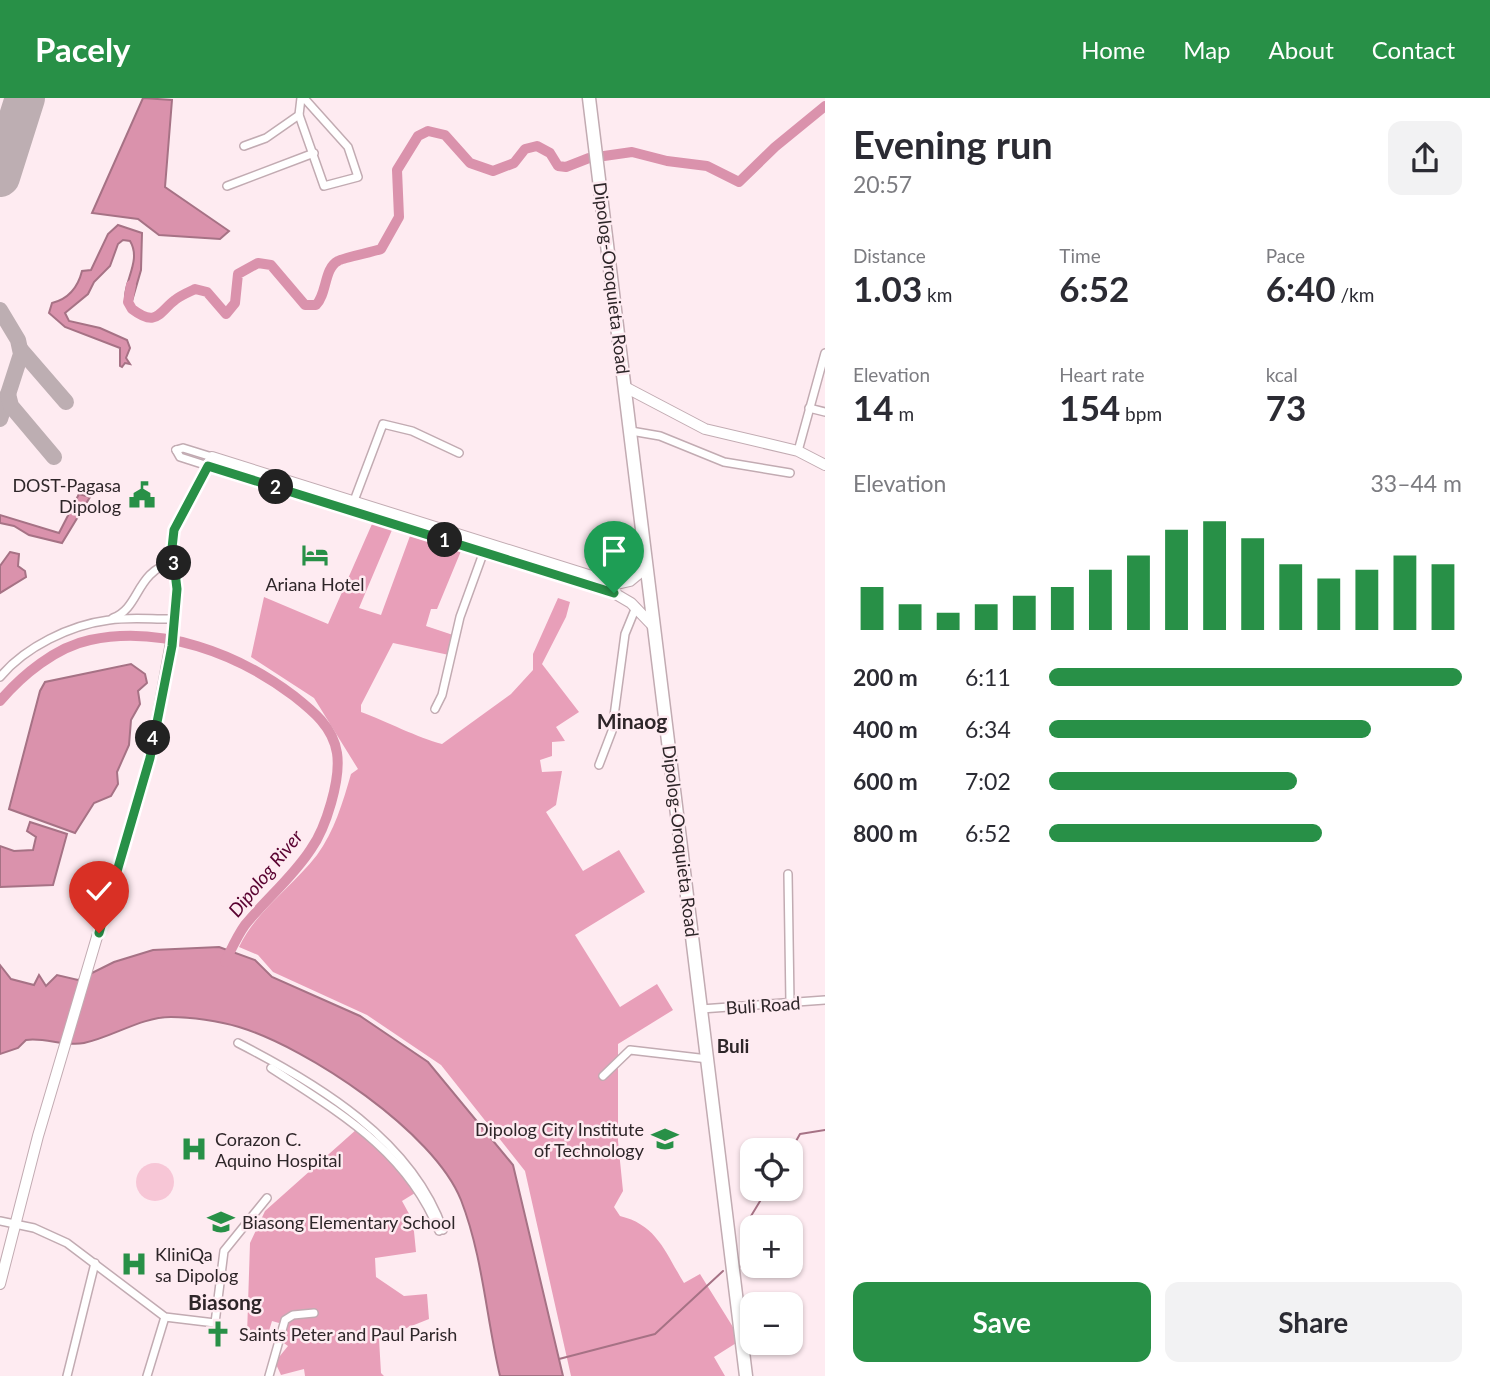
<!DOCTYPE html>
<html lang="en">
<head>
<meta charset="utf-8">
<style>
	:root { --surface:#fff; --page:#f2f2f3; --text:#2b2b33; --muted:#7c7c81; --accent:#289047 }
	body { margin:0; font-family:Lato,sans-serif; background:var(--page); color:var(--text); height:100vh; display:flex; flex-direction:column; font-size:26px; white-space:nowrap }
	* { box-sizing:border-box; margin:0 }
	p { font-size:23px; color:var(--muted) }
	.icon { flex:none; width:38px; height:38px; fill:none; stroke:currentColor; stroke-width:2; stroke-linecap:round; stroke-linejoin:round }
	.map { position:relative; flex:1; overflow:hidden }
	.side { display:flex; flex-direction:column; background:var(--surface); width:665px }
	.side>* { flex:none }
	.buttons { position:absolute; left:740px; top:1040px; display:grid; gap:14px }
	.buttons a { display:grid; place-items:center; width:63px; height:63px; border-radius:14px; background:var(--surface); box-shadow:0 2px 5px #0004; font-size:35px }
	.pin { position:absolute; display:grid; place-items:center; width:60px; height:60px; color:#fff; margin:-72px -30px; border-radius:50% 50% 50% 0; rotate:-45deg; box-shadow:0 0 7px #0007 }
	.pin .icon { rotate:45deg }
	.km { position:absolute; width:35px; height:35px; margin:-18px; border-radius:50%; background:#222; color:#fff; font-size:19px; line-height:35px; text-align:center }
	.round { display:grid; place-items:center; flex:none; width:74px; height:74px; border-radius:14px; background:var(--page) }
	.headline { display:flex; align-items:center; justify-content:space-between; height:119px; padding:0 28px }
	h1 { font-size:38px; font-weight:700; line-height:52px }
	.figures { display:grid; grid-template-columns:repeat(3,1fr); gap:10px; height:119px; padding:7px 28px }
	.figures div { display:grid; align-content:center }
	.figures b { font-size:35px; font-weight:700 }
	.figures small { font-size:19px; font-weight:400 }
	.figures p { font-size:19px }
	.chart { height:196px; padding:14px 28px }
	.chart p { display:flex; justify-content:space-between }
	.chart svg { width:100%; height:126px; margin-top:7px; stroke:var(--accent); stroke-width:6 }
	.button { display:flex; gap:14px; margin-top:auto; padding:14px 28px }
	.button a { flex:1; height:80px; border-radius:14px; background:var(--accent); color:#fff; font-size:28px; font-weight:700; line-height:80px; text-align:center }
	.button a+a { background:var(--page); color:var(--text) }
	ul { padding:0 28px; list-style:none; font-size:23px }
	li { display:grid; grid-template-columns:112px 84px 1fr; align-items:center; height:52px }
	li i { height:18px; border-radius:9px; background:var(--accent) }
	header { display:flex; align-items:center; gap:42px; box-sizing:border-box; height:98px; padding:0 35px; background:var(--accent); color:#fff }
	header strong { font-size:33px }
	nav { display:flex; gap:38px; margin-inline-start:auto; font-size:24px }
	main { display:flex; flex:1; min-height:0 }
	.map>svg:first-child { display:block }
</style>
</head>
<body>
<header>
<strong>Pacely</strong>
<nav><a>Home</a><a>Map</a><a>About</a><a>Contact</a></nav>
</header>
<main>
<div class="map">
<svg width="825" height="1278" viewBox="0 0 825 1278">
	<rect width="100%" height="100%" fill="#feebf1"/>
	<circle fill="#f7c6d6" cx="155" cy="1084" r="19"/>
	<g fill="#e89fb9">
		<path d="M372,426L392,432L359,510L381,517L410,438L461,453L437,511H431L426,528L453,537L449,557L393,545L361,607V614C386,623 418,640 442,646L511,596L533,572V556L558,500L570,504L566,519L542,566L579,614L556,629L565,643L552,644V658L540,662L542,674L562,673L556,707L546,714L583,773L619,752L645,794L575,837L620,909L657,886L673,912L618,946V1043L623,1093L614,1109L620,1118C657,1127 665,1154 684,1185L700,1176L741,1242L714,1259L725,1278H571L525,1073L441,967L367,917L273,874L258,857L239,849C256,813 292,789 317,757C334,734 343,704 351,676L358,671L314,600L251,559L264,499L328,526Z"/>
		<path d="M357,1031L391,1063L415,1095L402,1103L413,1123L416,1154L375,1160L376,1179L404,1198L427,1196L429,1221L379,1241L381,1275L384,1278H305L304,1271L281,1277L275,1264L288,1248L281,1243L279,1225L272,1223L266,1243L247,1237L250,1145L265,1113Z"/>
	</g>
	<g fill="#da92ac" stroke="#a67285" stroke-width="2">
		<path d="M143,0L172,2L165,89L229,133L220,141L159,137L138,121L92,115Z"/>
		<path d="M118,127L142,135L141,172L132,203L125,198C126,180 141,161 130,143L123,142L118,146L110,168L94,184L88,196L65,215L69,223L100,230L127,242L130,250L126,260L130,266L125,265L122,269L120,268V250L65,229L49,215L52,205C68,201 78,189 82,173L91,172L108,136Z"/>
		<path d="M79,396L90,399L62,445L29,437L14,428L0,425V417L59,435Z"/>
		<path d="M10,454L19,456L18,468L25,473L26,479L0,495V468Z"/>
		<path d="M131,566L145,576L147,585L138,593L140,606L131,622L129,647L117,674L118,686L111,698L94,705L75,735L9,711L40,593L45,584Z"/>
		<path d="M30,724L67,736L53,787L0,789V748L14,753L33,752L36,739L27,733Z"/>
		<path d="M219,849L255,862L272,879L360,918L428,964L513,1067L563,1278H500C486,1219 483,1159 461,1102C434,1034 308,950 239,929C219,923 191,919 171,919C141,919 113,939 84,945C65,949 45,939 26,942L18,950L0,956V867L11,881L34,887L39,877L46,888L57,877L78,882L114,864L153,852Z"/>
	</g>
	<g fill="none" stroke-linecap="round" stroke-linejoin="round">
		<g stroke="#a67285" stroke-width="2">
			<path d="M791,1052L800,1036L825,1032"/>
			<path d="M741,1169L751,1118L768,1090"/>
			<path d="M559,1261L655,1236L723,1173"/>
		</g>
		<g stroke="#da92ac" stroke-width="10">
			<path d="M604,58L632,54L667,63L707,68L739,84L775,49L825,8"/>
			<path d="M131,187L128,204L132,211C157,230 159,214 175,202C181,197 189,194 195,191L207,194L226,216L235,205L238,176L258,165L271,167L305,207H316C327,196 324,170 338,163C341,160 373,154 381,151L399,119L397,72L418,38L428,33L445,37L470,65L493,73L514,65L525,51L537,48L550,55L558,68L566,69L589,60"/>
			<path d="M0,603C22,577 56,549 90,542C162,527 237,555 294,598C313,613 333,629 337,655C341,681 326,730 311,751C293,779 266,801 245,827C237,838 231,852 225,864"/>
		</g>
		<g stroke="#bdaeb2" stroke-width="16">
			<path d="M0,212L18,242L21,256L0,321"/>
			<path d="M21,252L66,304"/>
			<path d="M8,296L11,308L54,359"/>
		</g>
		<path stroke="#bdaeb2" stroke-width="40" d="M0,79L25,0"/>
		<g stroke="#c2abb2" stroke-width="10">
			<g id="street">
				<path d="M299,17L324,88L358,79L348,49L304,0"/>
				<path d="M244,48L266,40L299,17L301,0"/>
				<path d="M227,88L314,55"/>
				<path d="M809,310L825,314"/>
				<path d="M631,333L660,338L724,364L790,375"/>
				<path d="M176,352L183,350L212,359"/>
				<path d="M176,352L180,359L208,368"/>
				<path d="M798,353L825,255"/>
				<path d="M352,408L383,326L412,333L459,355"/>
				<path d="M113,520C141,509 134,475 174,463"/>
				<path d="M0,579C25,549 70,527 109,522C128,519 149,521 169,521"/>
				<path d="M435,611L442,597L460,519L484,453"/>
				<path d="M599,667L612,633L625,536L636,509"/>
				<path d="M788,776L790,905"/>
				<path d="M701,911L825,902"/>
				<path d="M238,945C318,986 412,1042 443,1132"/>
				<path d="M271,970C340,1015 407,1053 439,1133"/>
				<path d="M603,978L630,952L708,961"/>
				<path d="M0,1123L34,1130L67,1145L165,1219L215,1225L224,1153L267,1100"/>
				<path d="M67,1278L95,1165"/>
				<path d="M147,1278L165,1219"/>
				<path d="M269,1278L285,1222L293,1217L314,1215"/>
			</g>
		</g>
		<g stroke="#c2abb2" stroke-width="12">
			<g id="secondary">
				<path d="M625,289L705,331L798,353L825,367"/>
				<path d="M208,368L614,495L631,505L654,529"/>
				<path d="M0,1186L38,1038L150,660L173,533L177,491L172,450L174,432L212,359L617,486L630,483L647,469"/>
			</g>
		</g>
		<g stroke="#c2abb2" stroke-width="15">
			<path id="highway" d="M589,0L746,1278"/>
		</g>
		<use href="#street" stroke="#fff" stroke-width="7"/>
		<use href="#secondary" stroke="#fff" stroke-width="10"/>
		<use href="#highway" stroke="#fff" stroke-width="12"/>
	</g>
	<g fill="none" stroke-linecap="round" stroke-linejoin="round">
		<g stroke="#fff" stroke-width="14">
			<path id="route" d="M99,835L150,660L172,548L177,491L172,450L174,432L208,368L614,495"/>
		</g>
		<use href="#route" stroke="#289047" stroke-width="9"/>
	</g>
	<defs>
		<g id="civic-bare" transform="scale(2.1)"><path d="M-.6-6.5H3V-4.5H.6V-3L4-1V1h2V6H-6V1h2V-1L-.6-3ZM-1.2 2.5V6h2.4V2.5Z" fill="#289047" stroke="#feebf1" stroke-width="2.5" paint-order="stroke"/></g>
		<g id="hotel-bare" transform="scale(2.1)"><path d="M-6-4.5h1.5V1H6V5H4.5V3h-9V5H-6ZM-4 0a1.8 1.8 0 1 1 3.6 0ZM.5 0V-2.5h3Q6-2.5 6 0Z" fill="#289047" stroke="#feebf1" stroke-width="2.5" paint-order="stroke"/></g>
		<g id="university-bare" transform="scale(2.1)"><path d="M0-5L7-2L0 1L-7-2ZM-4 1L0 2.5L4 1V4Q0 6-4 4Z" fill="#289047" stroke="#feebf1" stroke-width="2.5" paint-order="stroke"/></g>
		<g id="hospital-bare" transform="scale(2.1)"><path d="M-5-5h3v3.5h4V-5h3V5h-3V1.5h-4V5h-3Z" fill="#289047" stroke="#feebf1" stroke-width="2.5" paint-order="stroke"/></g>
		<g id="school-bare" transform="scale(2.1)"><path d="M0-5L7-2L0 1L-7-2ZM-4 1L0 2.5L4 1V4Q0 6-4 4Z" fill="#289047" stroke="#feebf1" stroke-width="2.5" paint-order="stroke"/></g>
		<g id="church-bare" transform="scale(2.1)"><path d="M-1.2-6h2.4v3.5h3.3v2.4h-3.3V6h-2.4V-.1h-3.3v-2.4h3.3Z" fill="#289047" stroke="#feebf1" stroke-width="2.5" paint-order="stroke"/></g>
	</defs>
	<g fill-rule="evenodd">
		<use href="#civic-bare" x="142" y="397"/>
		<use href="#hotel-bare" x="315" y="457"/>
		<use href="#university-bare" x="665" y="1041"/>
		<use href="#hospital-bare" x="194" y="1051"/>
		<use href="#school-bare" x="221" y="1124"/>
		<use href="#hospital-bare" x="134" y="1166"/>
		<use href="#church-bare" x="218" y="1236"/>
	</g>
	<g text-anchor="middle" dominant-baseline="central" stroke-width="5" stroke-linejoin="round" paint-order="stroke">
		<g font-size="18" fill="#2e2629" stroke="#feebf1">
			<text transform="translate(612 180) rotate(83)">Dipolog-Oroquieta Road</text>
			<text transform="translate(681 743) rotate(83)">Dipolog-Oroquieta Road</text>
			<text transform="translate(763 907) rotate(-4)">Buli Road</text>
		</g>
		<g font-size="18" fill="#2e2629" stroke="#feebf1" text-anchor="start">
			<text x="121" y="387" text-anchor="end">DOST-Pagasa<tspan x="121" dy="21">Dipolog</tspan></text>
			<text x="315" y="486" text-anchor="middle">Ariana Hotel</text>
			<text x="644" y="1031" text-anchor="end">Dipolog City Institute<tspan x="644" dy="21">of Technology</tspan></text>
			<text x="215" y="1041">Corazon C.<tspan x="215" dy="21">Aquino Hospital</tspan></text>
			<text x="242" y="1124">Biasong Elementary School</text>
			<text x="155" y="1156">KliniQa<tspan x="155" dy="21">sa Dipolog</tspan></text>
			<text x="239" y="1236">Saints Peter and Paul Parish</text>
		</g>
		<g font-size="19" font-style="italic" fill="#590230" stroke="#feebf1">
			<text transform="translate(265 775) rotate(-51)">Dipolog River</text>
		</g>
		<g font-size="19" font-weight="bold" fill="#2e2629" stroke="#feebf1">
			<text x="733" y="947">Buli</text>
		</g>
		<g font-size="21" font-weight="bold" fill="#2e2629" stroke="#feebf1">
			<text x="632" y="622">Minaog</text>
			<text x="225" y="1203">Biasong</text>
		</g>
	</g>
</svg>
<div class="buttons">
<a><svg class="icon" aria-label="locate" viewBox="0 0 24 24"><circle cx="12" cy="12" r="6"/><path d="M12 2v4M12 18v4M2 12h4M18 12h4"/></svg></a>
<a>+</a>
<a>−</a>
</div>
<div class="pin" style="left:614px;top:495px;background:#1e9e55"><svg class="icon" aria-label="arrive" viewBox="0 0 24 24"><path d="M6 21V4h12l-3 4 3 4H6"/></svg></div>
<div class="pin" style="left:99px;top:835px;background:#d93025"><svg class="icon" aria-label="check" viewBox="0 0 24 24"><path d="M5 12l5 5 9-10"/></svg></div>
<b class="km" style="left:445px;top:442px">1</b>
<b class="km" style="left:276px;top:389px">2</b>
<b class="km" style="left:174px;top:465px">3</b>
<b class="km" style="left:153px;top:640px">4</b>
</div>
<section class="side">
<div class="headline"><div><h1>Evening run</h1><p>20:57</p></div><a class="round"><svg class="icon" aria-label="share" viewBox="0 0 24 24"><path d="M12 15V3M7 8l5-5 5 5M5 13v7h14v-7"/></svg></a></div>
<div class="figures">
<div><p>Distance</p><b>1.03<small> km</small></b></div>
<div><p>Time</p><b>6:52</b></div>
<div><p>Pace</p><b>6:40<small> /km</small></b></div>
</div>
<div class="figures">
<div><p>Elevation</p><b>14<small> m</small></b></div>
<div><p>Heart rate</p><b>154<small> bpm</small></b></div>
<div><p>kcal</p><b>73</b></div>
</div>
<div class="chart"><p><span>Elevation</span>33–44 m</p>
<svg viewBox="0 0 160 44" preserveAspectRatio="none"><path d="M5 44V29M15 44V35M25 44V38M35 44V35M45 44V32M55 44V29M65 44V23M75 44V18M85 44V9M95 44V6M105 44V12M115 44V21M125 44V26M135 44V23M145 44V18M155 44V21"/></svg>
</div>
<ul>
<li><b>200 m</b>6:11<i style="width:100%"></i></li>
<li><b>400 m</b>6:34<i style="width:78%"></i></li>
<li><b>600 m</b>7:02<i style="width:60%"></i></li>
<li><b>800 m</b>6:52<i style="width:66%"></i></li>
</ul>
<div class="button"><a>Save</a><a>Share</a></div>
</section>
</main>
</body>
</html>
